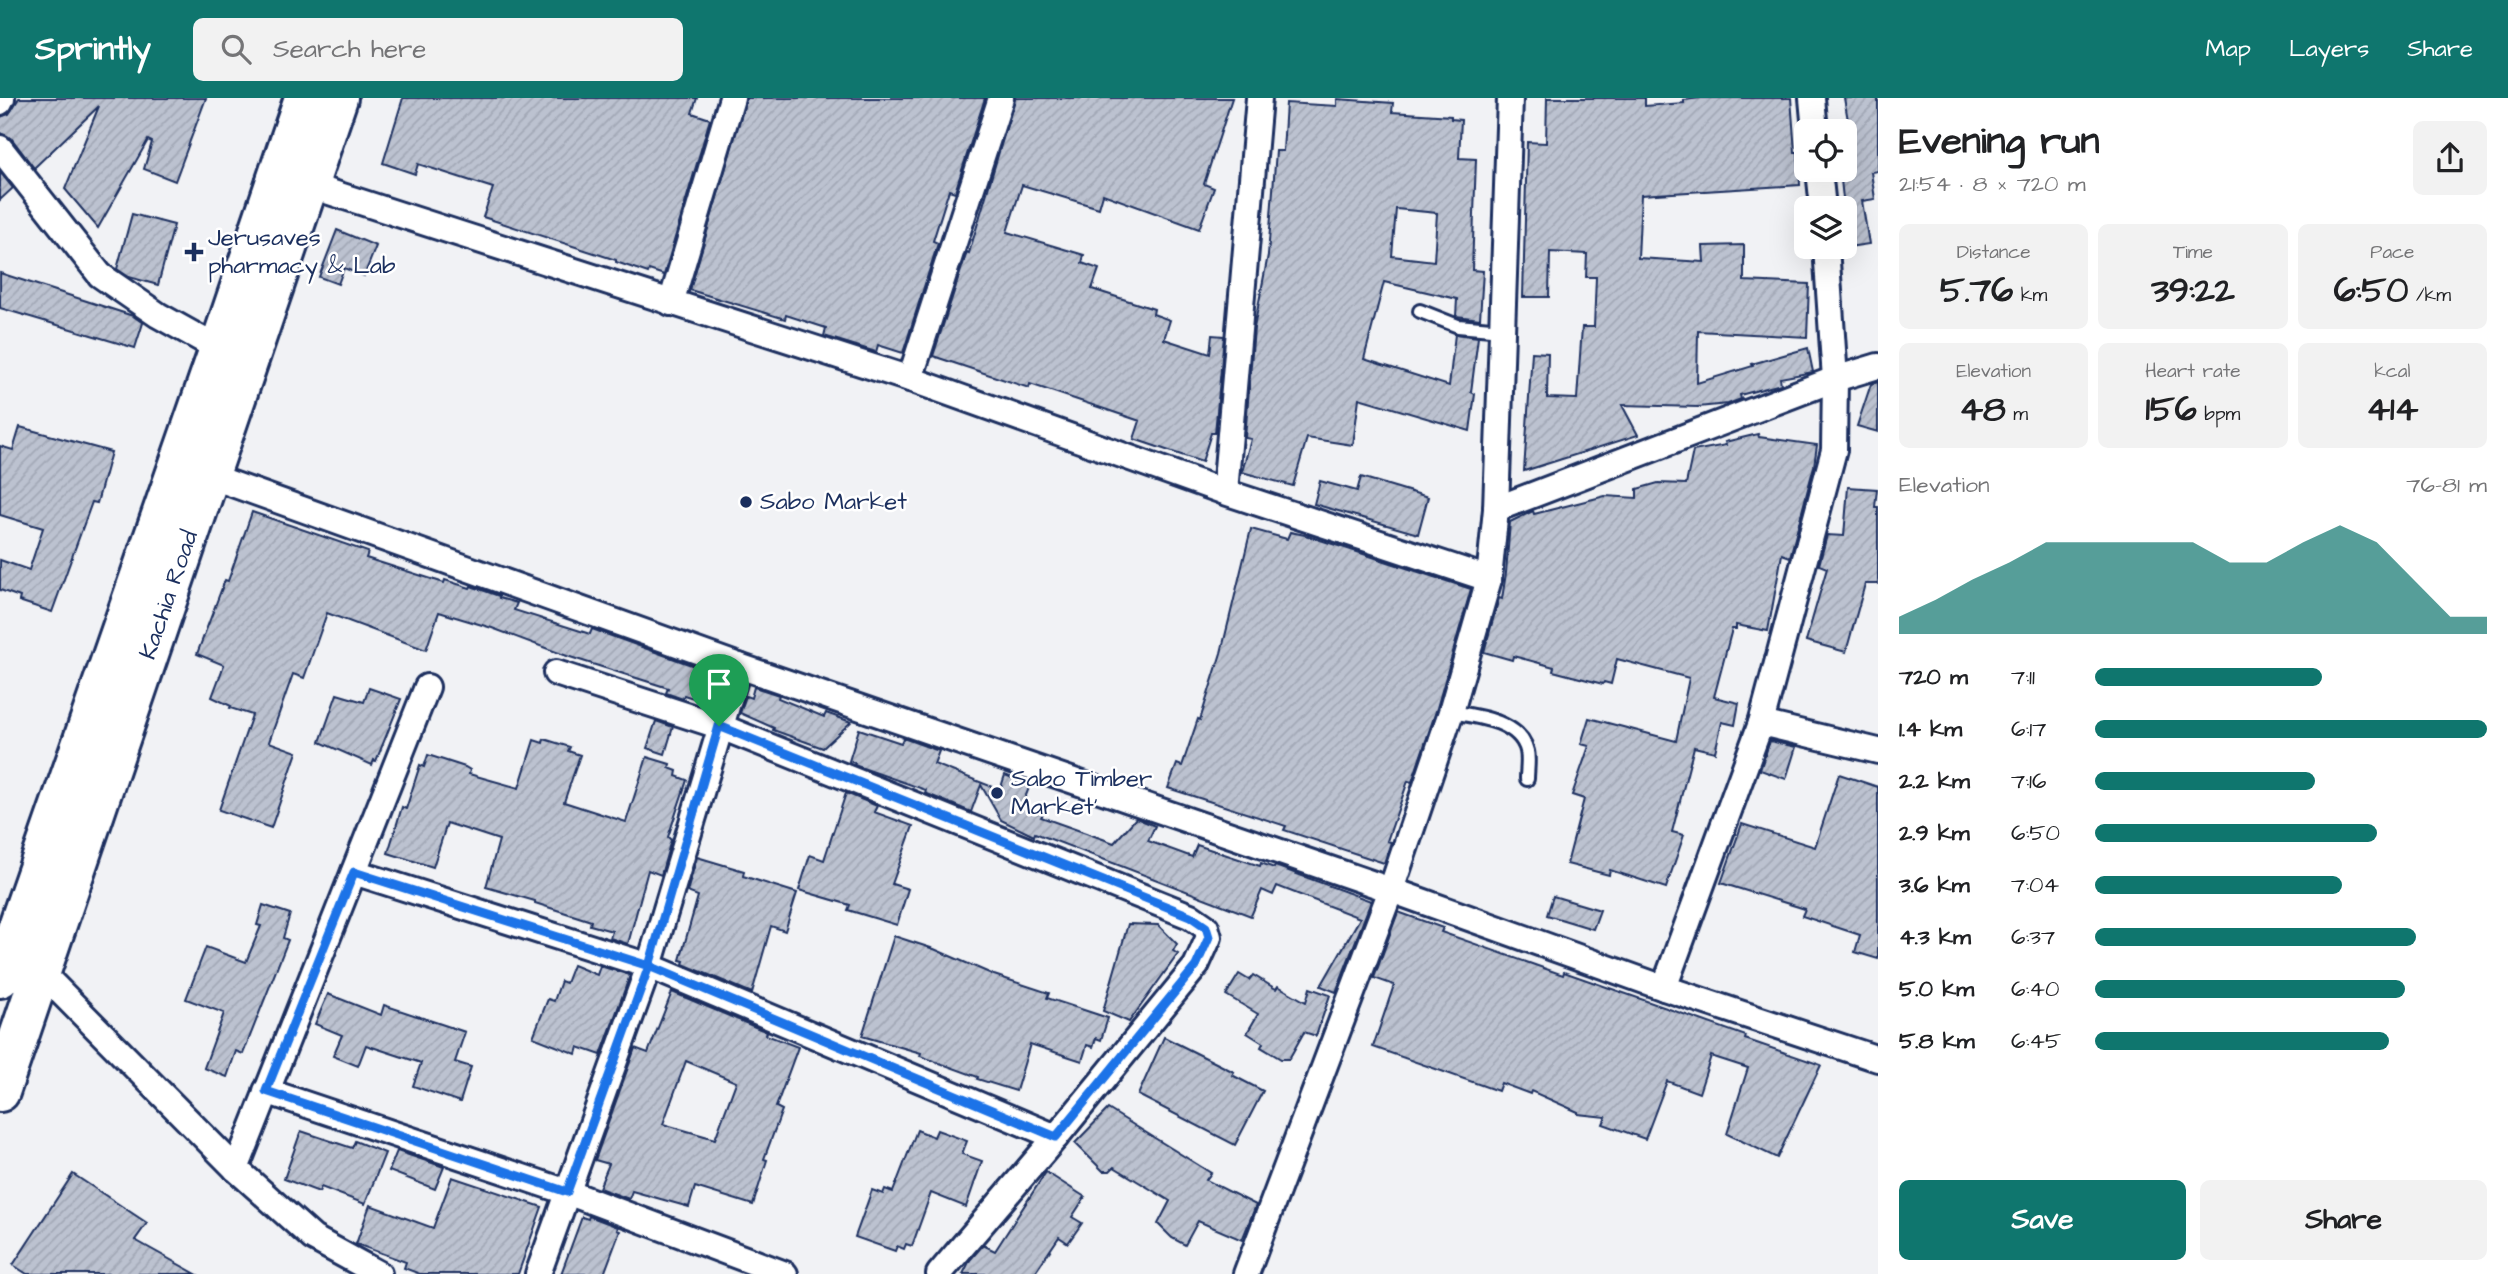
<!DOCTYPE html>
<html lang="en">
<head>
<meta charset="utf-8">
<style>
	:root { --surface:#fff; --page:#f2f2f2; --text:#202124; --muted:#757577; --accent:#0f766e }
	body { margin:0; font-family:"Architects Daughter",sans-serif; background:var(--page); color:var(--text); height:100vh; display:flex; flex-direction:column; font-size:26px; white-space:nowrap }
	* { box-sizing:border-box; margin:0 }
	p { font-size:23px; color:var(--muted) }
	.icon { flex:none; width:38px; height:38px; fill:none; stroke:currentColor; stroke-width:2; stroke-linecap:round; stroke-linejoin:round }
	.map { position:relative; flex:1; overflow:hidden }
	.panel { display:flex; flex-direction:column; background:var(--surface); width:630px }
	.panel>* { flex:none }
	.controls { position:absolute; left:1794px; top:21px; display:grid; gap:14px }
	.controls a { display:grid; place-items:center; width:63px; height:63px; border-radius:10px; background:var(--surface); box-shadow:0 7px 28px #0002; font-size:35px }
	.pin { position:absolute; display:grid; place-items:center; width:60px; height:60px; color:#fff; margin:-72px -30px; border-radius:50% 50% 50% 0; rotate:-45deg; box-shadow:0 0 7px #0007 }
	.pin .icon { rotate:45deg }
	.round { display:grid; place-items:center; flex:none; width:74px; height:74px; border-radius:10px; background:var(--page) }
	.summary { display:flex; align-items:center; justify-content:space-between; height:119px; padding:0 21px }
	h1 { font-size:38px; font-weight:700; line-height:52px }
	.figures { display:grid; grid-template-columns:repeat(3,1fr); gap:10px; height:119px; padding:7px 21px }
	.figures div { display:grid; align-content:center; border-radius:10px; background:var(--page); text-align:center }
	.figures b { font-size:35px; font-weight:700 }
	.figures small { font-size:19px; font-weight:400 }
	.figures p { font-size:19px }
	.chart { height:196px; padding:14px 21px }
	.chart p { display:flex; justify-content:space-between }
	.chart svg { width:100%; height:126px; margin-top:7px; fill:var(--accent); opacity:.7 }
	.primary-button { display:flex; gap:14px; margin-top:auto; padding:14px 21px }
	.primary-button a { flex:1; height:80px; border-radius:10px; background:var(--accent); color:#fff; font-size:28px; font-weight:700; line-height:80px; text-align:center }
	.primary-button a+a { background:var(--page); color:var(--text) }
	ul { padding:0 21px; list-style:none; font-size:23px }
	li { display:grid; grid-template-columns:112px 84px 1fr; align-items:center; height:52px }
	li i { height:18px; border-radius:9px; background:var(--accent) }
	header { display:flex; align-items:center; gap:42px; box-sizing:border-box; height:98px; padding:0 35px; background:var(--accent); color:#fff }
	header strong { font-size:33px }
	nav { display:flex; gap:38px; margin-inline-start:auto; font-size:24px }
	.search { width:490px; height:63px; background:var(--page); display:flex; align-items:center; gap:18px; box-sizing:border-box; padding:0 24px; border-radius:10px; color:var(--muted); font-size:26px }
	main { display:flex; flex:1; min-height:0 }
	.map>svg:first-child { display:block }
</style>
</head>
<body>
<header>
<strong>Sprintly</strong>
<div class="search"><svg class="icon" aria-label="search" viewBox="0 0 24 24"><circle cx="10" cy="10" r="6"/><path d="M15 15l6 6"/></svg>Search here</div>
<nav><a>Map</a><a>Layers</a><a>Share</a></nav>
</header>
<main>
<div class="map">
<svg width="1878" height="1176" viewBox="0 0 1878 1176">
	<defs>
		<pattern id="building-hatch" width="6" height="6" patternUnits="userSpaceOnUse" patternTransform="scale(1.75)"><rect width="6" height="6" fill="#bcc2d0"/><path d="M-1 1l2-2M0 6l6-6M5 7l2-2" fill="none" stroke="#a1a7b5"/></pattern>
	</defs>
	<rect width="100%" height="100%" fill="#f1f2f5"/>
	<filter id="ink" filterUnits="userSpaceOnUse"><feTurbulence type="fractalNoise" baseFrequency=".0143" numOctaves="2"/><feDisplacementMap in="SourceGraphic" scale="14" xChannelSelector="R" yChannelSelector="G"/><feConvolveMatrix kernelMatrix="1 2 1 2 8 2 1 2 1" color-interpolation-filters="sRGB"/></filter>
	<g filter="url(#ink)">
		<g fill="url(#building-hatch)" stroke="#1b2f5e" stroke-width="2" fill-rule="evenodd">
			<path d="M19,0H206L175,83L144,71L152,44L148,42L98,130L65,91L99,8L34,70L12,41L0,35V19L9,16Z"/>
			<path d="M403,0H697L692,15L710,21L664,177L649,172L648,175L616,164V162L483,119L493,90L418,66L415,76L383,65Z"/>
			<path d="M746,0H985L955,94L949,92L933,143L938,145L903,255L878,247L876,254L824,238L826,230L786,217L785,221L690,192Z"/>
			<path d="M1015,0H1232L1204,86L1214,90L1199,131L1103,96L1099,110L1022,87L1007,134L1084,157L1082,165L1099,171L1092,191L1154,211L1153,216L1170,222L1164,241L1210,256L1212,237L1224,238L1215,335H1211L1202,364L1134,341L1140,323L1030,286L1029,290L933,258L967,154L969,155Z"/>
			<path d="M1547,0H1645V8L1684,5V2L1701,0H1791L1795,54H1798L1800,87L1641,97L1638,160L1704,164L1703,148L1744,147V183L1809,186L1807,239L1698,233L1697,285L1753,268L1752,266L1808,250L1813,274L1780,280L1781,286L1740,297L1741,301L1728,306L1698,309L1622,307L1638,337L1524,373L1532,254L1548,255L1547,300L1577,301L1582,229H1594L1596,179H1586L1587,156L1550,154L1549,199H1523L1527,44L1546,45Z"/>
			<path d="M1844,0H1878V73L1871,74L1875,101L1862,103L1869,146L1848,149L1840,72H1844V22H1848Z"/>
			<path d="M1337,1L1393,5L1392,14L1451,18V21L1461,22L1459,60L1476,61L1472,172L1483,173L1480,221L1456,218L1457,201L1384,184L1364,261L1449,288L1455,236L1478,239L1471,294L1475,296L1470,333L1359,300L1353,347L1307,340L1293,388L1242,374L1251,341L1245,340L1254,230L1268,157L1276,53H1283L1286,5L1337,8ZM1396,111L1437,115L1434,163L1392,158Z"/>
			<path d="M0,74L13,90L0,102Z"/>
			<path d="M132,116L174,127L158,187L129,179L117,171Z"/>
			<path d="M337,132L376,148L364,178L344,170L338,186L319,179Z"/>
			<path d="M0,175L133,218L143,225L135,250L0,210Z"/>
			<path d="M1878,284V334L1857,328L1871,286Z"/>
			<path d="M20,329L111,354L97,405L92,404L52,514L19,503L20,499L0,492V462L29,472L43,430L0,417V348L13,352Z"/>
			<path d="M1758,336L1759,339L1817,347L1814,368L1790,459L1782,456L1768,533L1736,527V531H1732L1714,599L1739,605L1735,627L1722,624L1715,654L1694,649L1672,734L1684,737L1666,790L1610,772L1609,777L1567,766L1584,701L1572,697L1589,648L1581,646L1589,620L1676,643L1689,580L1617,561L1611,586L1604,584L1603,586L1553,573L1554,569L1513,558L1512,562L1484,554L1499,500L1502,501L1506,475L1510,424L1533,413L1534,416L1605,398L1637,400V391L1658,385L1686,386L1693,353L1726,347L1725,344Z"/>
			<path d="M1361,379L1428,399L1418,436L1314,406L1320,383L1357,393Z"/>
			<path d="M1848,389L1877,391L1875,409H1878V486H1865L1846,554L1806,543L1827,470L1819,467L1827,437L1844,438Z"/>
			<path d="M252,414L368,454L366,460L444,485L445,482L470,490L471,488L499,498V500L517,505L514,512L590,536L592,531L719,577L712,606L684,597L683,601L666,595L668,590L567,558L492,530L439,514L426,552L327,515L304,580L293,576L269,644L297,654L271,730L219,712L252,617L230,610L231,608L212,599L224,567L197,556L225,482L228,483Z"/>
			<path d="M1251,431L1287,441L1290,434L1305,437L1471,491L1437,610L1412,684L1408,683L1387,743L1391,744L1384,765L1284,732L1286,728L1168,690L1177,666L1182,668L1198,621L1200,622L1221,555Z"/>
			<path d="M754,589L779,597L778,600L824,619L826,615L851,624L823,650L773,632L774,630L740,615L746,598L751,600Z"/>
			<path d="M369,590L401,601L376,663L374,662L372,667L320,644L337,596L364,604Z"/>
			<path d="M656,623L673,629L665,656L647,650Z"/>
			<path d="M859,631L901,645L903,640L939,653L934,666L1000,692L1005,677L1030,687L1022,708L1043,716L1041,719L1114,745L1136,720L1155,728L1148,743L1192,759L1197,747L1260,768L1261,765L1274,770L1275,768L1371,803L1336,894L1321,888L1360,820L1277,788L1273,797L1262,792L1251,818L1035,735L1034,738L1001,722L981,687L971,714L925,695L926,692L854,667L855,665L849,663Z"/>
			<path d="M544,641L570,649L568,653L580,657L564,704L626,724L647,659L670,666L669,670L677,673L676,678L687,682L668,739L671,742L661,777L648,772L628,846L610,840L612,833L590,827L591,823L535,805V803L486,789L499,742L447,725L433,769L388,755L402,709L406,711L420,667L424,669L428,657L465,669L470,672L469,676L519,690L534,642L543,645Z"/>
			<path d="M1770,643L1796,649L1786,681L1760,672Z"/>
			<path d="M1839,676L1878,689V861L1855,854L1860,837L1802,818L1805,811L1721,785L1742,726L1815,749Z"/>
			<path d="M846,695L877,708L874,714L913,728L892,786L908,791L897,827L848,812L850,807L799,792L810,757L824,762Z"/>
			<path d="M697,759L744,773L743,778L797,795L785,833L771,828L752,895L683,866L684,863L680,862L698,798L687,794Z"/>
			<path d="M1553,798L1600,812L1593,831L1547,817Z"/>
			<path d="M263,807L290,816L283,840L288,842L243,956L236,953L227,979L204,970L224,915L186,901L206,849L246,864L261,828L257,827Z"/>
			<path d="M1398,814L1443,830L1441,834L1563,877L1564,874L1746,938L1745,941L1821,967L1777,1060L1727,1036L1748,970L1711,958L1699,995L1667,983L1645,1041L1603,1026L1606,1019L1578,1016V1014L1531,993L1530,996L1501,985L1498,993L1373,949L1394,887L1374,880Z"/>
			<path d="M1128,826L1158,827L1177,846L1173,853L1178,856L1129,924L1103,913Z"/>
			<path d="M894,838L934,851L994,877L1049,895L1047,900L1108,920L1101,942L1096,940L1093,949L1087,947L1082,963L1030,946L1016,993L977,981L978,979L920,958L921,955L862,938Z"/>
			<path d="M573,867L597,877L600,868L630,877L601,957L578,949L576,956L533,939L548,901L554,903L561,883L566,885Z"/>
			<path d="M1239,876L1249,882L1253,877L1276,891L1278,888L1306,904L1310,890L1330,897L1316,938L1304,934L1289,961H1281L1261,949L1263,945L1247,935L1258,916L1226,897Z"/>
			<path d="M672,894L767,934L766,937L798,949L776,1009L782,1012L764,1061L767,1062L753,1107L695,1089L689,1109L632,1093L629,1101L599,1090L609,1066L595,1062L635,950L648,955ZM686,963L736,984L715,1041L663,1026Z"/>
			<path d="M328,896L381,917L384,907L465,934L455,964L471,969L460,1004L413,988L421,965L366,947L358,968L333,958L342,937L315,926Z"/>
			<path d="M1164,939L1234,974L1232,977L1263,993L1235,1047L1138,997Z"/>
			<path d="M1108,1011L1211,1075L1206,1082L1256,1107L1242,1142L1198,1123L1185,1147L1172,1140L1158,1126L1170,1103L1114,1069L1110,1073H1103L1075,1045Z"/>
			<path d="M917,1032L934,1039L937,1032L967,1043L962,1056L982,1063L966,1109L931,1095L912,1148L906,1146L904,1151L897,1148L895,1153L855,1139L872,1092L883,1096L885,1091L893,1094Z"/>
			<path d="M301,1033L352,1050L355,1043L385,1055L365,1106L321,1089L319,1094L284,1081Z"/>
			<path d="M397,1053L444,1069L435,1091L389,1073Z"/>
			<path d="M1046,1074L1085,1099L1072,1119L1082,1125L1068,1145L1059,1139L1034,1176H963L970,1162L983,1147L995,1153Z"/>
			<path d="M73,1076L147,1125L135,1142L196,1176H27L13,1167Z"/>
			<path d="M452,1079L542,1109L518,1176H420L404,1170L406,1164L356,1146L370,1107L433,1130Z"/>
			<path d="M589,1118L618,1129L617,1132L620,1133L604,1176H561L582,1119L588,1121Z"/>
		</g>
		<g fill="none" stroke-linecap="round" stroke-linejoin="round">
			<g stroke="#1b2f5e" stroke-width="18">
				<g id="lane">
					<path d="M1420,213L1458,228L1502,232"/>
					<path d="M1451,614C1476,618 1520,623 1527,653C1529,661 1527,673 1527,681"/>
				</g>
			</g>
			<g stroke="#1b2f5e" stroke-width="30">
				<g id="street">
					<path d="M1812,0L1815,33"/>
					<path d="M0,4L2,0"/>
					<path d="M0,50L100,177L158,217L219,251"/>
					<path d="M1819,72L1823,110"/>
					<path d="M308,87L910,281L1225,394L1489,481"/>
					<path d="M671,205L732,0"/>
					<path d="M910,281L1001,0"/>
					<path d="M210,378L739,568L1391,792L1664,890L1878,961"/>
					<path d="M1225,394L1259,0"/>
					<path d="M1496,411L1835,281L1878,268"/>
					<path d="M556,575L719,628L1190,818L1206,829L1209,839L1196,868L1056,1039L939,1176"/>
					<path d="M1761,625L1878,653"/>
					<path d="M354,774L649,868L1056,1039"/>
					<path d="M40,873L236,1071L313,1140L379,1176"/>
					<path d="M1664,890L1761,625L1834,352L1835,281L1826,149"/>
					<path d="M266,993L567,1094L785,1176"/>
					<path d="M236,1071L427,589"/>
					<path d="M538,1176L649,868L739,568"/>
					<path d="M1246,1176L1391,792L1451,614L1489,481L1496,411L1510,0"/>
				</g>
			</g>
			<g stroke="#1b2f5e" stroke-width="44">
				<g id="highway">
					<path d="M0,880L219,251L304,0"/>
					<path d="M0,994L338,0"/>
				</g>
			</g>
			<use href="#lane" stroke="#fff" stroke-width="12"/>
			<use href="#street" stroke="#fff" stroke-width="24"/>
			<use href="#highway" stroke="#fff" stroke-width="38"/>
		</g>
	</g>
	<g fill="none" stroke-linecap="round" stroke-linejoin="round" filter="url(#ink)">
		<g stroke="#fff" stroke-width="14">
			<path id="route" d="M719,628L649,868L354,774L266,993L567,1094L649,868L1056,1039L1196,868L1209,839L1206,829L1190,818L719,628"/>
		</g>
		<use href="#route" stroke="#1a73e8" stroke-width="9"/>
	</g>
	<g fill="#1b2f5e" stroke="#fff" stroke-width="2.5">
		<path d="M190.5 143.5h7v7h7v7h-7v7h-7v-7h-7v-7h7z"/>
		<circle cx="746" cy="404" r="7"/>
		<circle cx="997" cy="695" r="7"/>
	</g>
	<g text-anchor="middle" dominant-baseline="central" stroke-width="5" stroke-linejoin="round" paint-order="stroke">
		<g font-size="24" fill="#1b2f5e" stroke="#fff" text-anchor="start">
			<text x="208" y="140">Jerusaves<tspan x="208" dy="28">pharmacy &amp; Lab</tspan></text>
			<text x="760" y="404">Sabo Market</text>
			<text x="1011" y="681">Sabo Timber<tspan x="1011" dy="28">Market'</tspan></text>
		</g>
		<g font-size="24" fill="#1b2f5e" stroke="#fff">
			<text transform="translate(169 497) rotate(-71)">Kachia Road</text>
		</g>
	</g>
</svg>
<div class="controls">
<a><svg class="icon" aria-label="locate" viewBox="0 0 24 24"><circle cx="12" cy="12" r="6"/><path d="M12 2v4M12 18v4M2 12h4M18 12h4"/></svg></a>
<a><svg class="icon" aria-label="layers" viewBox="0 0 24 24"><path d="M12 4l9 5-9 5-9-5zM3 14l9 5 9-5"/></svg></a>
</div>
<div class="pin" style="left:719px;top:628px;background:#1e9e55"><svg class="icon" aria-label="arrive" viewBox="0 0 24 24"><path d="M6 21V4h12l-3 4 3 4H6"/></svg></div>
</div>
<section class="panel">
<div class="summary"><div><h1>Evening run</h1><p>21:54 · 8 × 720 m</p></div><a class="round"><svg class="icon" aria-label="share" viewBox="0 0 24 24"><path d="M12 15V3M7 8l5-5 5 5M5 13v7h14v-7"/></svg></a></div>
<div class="figures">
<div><p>Distance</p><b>5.76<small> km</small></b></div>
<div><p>Time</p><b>39:22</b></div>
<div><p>Pace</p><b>6:50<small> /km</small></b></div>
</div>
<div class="figures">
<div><p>Elevation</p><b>48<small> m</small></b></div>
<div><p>Heart rate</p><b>156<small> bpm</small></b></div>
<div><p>kcal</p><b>414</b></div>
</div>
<div class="chart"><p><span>Elevation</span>76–81 m</p>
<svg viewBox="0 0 160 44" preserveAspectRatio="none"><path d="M0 44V38L10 32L20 25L30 19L40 12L50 12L60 12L70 12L80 12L90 19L100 19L110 12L120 6L130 12L140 25L150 38L160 38V44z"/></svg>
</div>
<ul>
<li><b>720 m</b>7:11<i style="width:58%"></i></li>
<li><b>1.4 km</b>6:17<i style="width:100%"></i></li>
<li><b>2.2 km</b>7:16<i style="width:56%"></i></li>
<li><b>2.9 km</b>6:50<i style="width:72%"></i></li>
<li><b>3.6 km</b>7:04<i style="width:63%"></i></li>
<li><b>4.3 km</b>6:37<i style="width:82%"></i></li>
<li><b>5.0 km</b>6:40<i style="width:79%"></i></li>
<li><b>5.8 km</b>6:45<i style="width:75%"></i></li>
</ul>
<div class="primary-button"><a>Save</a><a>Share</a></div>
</section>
</main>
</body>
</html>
